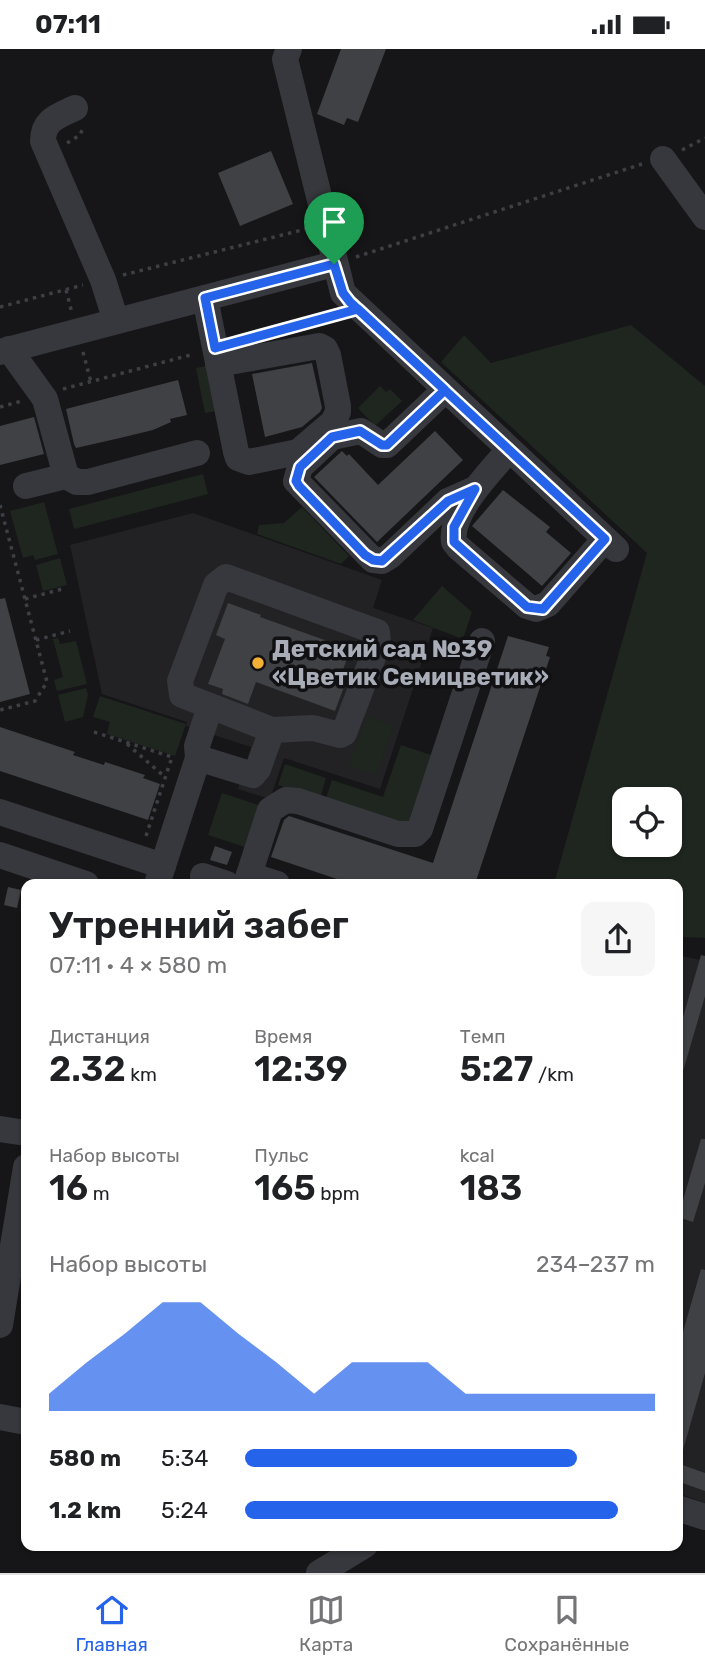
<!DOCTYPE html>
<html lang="ru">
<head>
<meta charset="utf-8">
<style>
	:root { --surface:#fff; --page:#f6f6f6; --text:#202124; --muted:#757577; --line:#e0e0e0; --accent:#2563eb }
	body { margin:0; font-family:Rubik,sans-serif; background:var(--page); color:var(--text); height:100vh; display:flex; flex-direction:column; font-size:26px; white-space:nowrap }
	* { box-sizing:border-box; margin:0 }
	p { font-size:23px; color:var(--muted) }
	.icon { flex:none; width:38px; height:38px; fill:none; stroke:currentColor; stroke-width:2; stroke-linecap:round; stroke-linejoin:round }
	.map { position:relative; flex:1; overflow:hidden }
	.sheet { position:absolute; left:21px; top:830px; width:662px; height:672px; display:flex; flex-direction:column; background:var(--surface); border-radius:14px; box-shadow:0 2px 5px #0004 }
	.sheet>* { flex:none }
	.buttons { position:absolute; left:612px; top:738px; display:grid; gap:14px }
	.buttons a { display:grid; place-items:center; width:70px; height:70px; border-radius:14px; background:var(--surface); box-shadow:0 2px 5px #0004; font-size:35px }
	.pin { position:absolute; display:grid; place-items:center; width:60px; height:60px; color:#fff; margin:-72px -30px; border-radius:50% 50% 50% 0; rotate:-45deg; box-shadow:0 0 7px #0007 }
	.pin .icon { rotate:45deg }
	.round { display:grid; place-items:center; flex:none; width:74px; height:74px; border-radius:14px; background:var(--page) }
	.head { display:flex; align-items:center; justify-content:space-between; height:119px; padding:0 28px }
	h1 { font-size:38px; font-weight:600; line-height:52px }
	.stats { display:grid; grid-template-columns:repeat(3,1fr); gap:10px; height:119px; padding:7px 28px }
	.stats div { display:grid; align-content:center }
	.stats b { font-size:35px; font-weight:600 }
	.stats small { font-size:19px; font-weight:400 }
	.stats p { font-size:19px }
	.chart { height:196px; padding:14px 28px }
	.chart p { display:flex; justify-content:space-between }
	.chart svg { width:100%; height:126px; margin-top:7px; fill:var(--accent); opacity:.7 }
	ul { padding:0 28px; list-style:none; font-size:23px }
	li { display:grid; grid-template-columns:112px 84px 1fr; align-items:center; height:52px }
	li i { height:18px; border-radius:9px; background:var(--accent) }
	.status { display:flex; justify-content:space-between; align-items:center; height:49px; padding:0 35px; background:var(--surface); direction:ltr }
	.status svg { height:19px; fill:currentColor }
	.tab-bar { display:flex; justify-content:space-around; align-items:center; height:98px; border-top:2px solid var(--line); background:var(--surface); font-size:19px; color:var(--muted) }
	.tab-bar a { display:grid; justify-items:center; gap:4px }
	.tab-bar .selected { color:var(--accent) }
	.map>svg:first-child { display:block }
</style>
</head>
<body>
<div class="status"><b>07:11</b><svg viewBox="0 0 49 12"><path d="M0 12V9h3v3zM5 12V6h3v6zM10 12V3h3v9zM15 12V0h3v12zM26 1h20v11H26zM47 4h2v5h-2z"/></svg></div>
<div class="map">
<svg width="705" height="1524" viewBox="0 0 705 1524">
	<rect width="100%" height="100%" fill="#161618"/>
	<g fill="#222225">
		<path d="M193,464L382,531L373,559L433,579L380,740L284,709L270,750L238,740L251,698L186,677L187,673L102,645L70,496Z"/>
		<path d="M682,907L705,912V1454L677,1444V924Z"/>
	</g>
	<g fill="#1e261f" fill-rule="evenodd">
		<path d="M631,276L705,337V889L681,888L677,893V835H554L647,504L441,313L464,286L491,314ZM625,751H670V796H625Z"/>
		<path d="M212,316L221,361L205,364L196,319Z"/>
		<path d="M380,337L386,343L390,340L402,352L375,377L358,359Z"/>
		<path d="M203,425L208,445L74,480L69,460Z"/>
		<path d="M44,453L58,505L35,511L33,506L23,509L10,462Z"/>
		<path d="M302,458L349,507L341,515L257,485L259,476L284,474Z"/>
		<path d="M60,509L67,536L43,542L36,516Z"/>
		<path d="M442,537L472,563L463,590L413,571Z"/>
		<path d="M58,589L60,595L76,592L87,635L57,642L54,631L63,628L53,590Z"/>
		<path d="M86,639L88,646L83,668L65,673L58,646Z"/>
		<path d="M100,647L186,675L175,707L107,685L110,673L93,668Z"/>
		<path d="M367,667L394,677L376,726L349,716Z"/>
		<path d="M401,696L434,707L410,780L325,752L332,731L383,748Z"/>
		<path d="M285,715L326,729L320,750L278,736Z"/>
		<path d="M222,744L261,757L248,799L208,786Z"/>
	</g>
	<g fill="#404145">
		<path d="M341,0H386L358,73L347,69L344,76L317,65Z"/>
		<path d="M271,102L293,155L240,177L218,124Z"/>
		<path d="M312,314L322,359L320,363L302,378L265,388L252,325Z"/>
		<path d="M178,331L187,366L170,370L171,373L153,381L120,389L76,399L74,395L66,360Z"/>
		<path d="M34,368L44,405L0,416V377Z"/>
		<path d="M435,382L463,411L377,493L314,428L342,402L347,407L349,405L378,436Z"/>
		<path d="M503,441L550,478L546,483L571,504L542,537L472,477Z"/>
		<path d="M5,549L30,645L0,653V550Z"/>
		<path d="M228,554L261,566L260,568L350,600L342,624L348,627L335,662L256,633L248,655L222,645L223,640L208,635L225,590L216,586Z"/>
		<path d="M508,587L549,598L546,607L550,608L475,835H352L271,808L284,771L289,767L433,814Z"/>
		<path d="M0,678L75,703L73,706L104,716L105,713L145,726L143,729L160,735L148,771L0,722Z"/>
		<path d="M215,797L232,803L227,816L210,811Z"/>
		<path d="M8,838L21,841L17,859L4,856Z"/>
		<path d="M701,906L705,907V947L681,1029H677V989Z"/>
		<path d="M701,1090H705V1134L693,1173L678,1168Z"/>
		<path d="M701,1220L705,1221V1324L681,1408L677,1407V1304Z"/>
		<path d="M677,1414L705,1424V1442L677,1432Z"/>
	</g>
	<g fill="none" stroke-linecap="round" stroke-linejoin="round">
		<g stroke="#3d3f44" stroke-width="3.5" stroke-dasharray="3.5 5" stroke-linecap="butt">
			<path d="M67,94L80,86L83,79"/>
			<path d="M682,101L705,89"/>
			<path d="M356,208L642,115"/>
			<path d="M123,226L306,180"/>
			<path d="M66,241L72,264"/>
			<path d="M0,258L83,236"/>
			<path d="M296,277L336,267"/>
			<path d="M83,303L91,333"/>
			<path d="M63,340L194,305"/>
			<path d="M0,358L22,352"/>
			<path d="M0,456L47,633L35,652L0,661"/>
			<path d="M25,550L66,539"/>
			<path d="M36,591L70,582"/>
			<path d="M94,683L172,708L145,790"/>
			<path d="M127,695L165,728"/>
		</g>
		<g stroke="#37383d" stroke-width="26">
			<path d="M289,0L285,10L343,244L616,500"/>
			<path d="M75,59C58,67 43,71 43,92L103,231L116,272"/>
			<path d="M663,110L705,168"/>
			<path d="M205,249L236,403L238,409L249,413L298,403L333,373L338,363V357L328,306L325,300L319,297L218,315"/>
			<path d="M9,300L45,350L66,427L77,433H88L197,404"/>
			<path d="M0,303L334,215"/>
			<path d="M445,341L387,396H382L361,382L332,388L300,418L296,432L373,511L382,512L390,507L448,452L475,440"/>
			<path d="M509,401C491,422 449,464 454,493L458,498L527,557L536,560L548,555L605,490"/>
			<path d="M26,437L66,427"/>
			<path d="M226,528L377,583L378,595L344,684L340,686L313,679L272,681L182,646L180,632L216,536Z"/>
			<path d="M198,709L253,726L258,720L272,681"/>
			<path d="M0,763L163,817"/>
			<path d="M0,806L86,835"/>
			<path d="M249,826L277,835"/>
			<path d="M203,827L227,835"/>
			<path d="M157,835L198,709L197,697L210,658"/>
			<path d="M246,835L270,761L286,751L298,752L398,785H415L420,780L482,592"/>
			<path d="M0,1080L26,1084"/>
			<path d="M0,1276L26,1118"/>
			<path d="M0,1368L26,1373"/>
			<path d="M677,1459L705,1468"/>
			<path d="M319,1524L365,1496"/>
		</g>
	</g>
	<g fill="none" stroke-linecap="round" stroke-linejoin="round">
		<g stroke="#fff" stroke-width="14">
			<path id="route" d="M334,215L205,249L215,299L358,260L445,341L387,396H382L360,382L332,388L300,418L296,432L299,437L365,506L373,511L382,512L448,452L475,440L454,478V493L527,558L543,560L605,490L350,253L343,244L334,215"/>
		</g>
		<use href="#route" stroke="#2563eb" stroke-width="9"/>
	</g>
	<circle fill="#f2b134" stroke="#111113" stroke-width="2.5" cx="258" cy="614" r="7"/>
	<g text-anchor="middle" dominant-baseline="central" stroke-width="7" stroke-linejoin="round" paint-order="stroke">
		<g font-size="24" font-weight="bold" fill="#a8adb8" stroke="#111113" text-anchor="start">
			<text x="272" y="600">Детский сад №39<tspan x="272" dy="28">«Цветик Семицветик»</tspan></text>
		</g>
	</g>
</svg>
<div class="buttons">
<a><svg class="icon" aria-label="locate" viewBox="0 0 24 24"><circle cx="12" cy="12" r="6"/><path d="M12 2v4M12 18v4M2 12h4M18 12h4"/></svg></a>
</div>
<div class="pin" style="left:334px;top:215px;background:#1e9e55"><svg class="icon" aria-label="arrive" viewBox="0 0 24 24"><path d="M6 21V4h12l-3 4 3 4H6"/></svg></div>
<section class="sheet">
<div class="head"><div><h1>Утренний забег</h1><p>07:11 · 4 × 580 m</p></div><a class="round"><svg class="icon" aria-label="share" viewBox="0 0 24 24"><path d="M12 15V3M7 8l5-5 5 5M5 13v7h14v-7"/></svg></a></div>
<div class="stats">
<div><p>Дистанция</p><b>2.32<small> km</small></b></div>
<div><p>Время</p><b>12:39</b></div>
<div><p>Темп</p><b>5:27<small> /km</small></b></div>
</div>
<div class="stats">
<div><p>Набор высоты</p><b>16<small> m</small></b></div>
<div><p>Пульс</p><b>165<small> bpm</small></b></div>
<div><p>kcal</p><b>183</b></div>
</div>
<div class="chart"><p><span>Набор высоты</span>234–237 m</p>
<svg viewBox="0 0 160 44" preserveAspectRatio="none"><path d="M0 44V38L10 27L20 17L30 6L40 6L50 17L60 27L70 38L80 27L90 27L100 27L110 38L120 38L130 38L140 38L150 38L160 38V44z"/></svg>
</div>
<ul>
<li><b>580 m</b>5:34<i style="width:81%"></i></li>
<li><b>1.2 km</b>5:24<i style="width:91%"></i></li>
</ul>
</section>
</div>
<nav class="tab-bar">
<a class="selected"><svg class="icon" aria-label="home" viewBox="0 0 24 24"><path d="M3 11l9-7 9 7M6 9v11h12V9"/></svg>Главная</a>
<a><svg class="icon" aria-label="map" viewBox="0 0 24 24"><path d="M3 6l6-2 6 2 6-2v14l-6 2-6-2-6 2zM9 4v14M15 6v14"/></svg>Карта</a>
<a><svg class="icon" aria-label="saved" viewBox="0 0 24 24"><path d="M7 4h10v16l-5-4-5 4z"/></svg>Сохранённые</a>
</nav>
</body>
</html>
